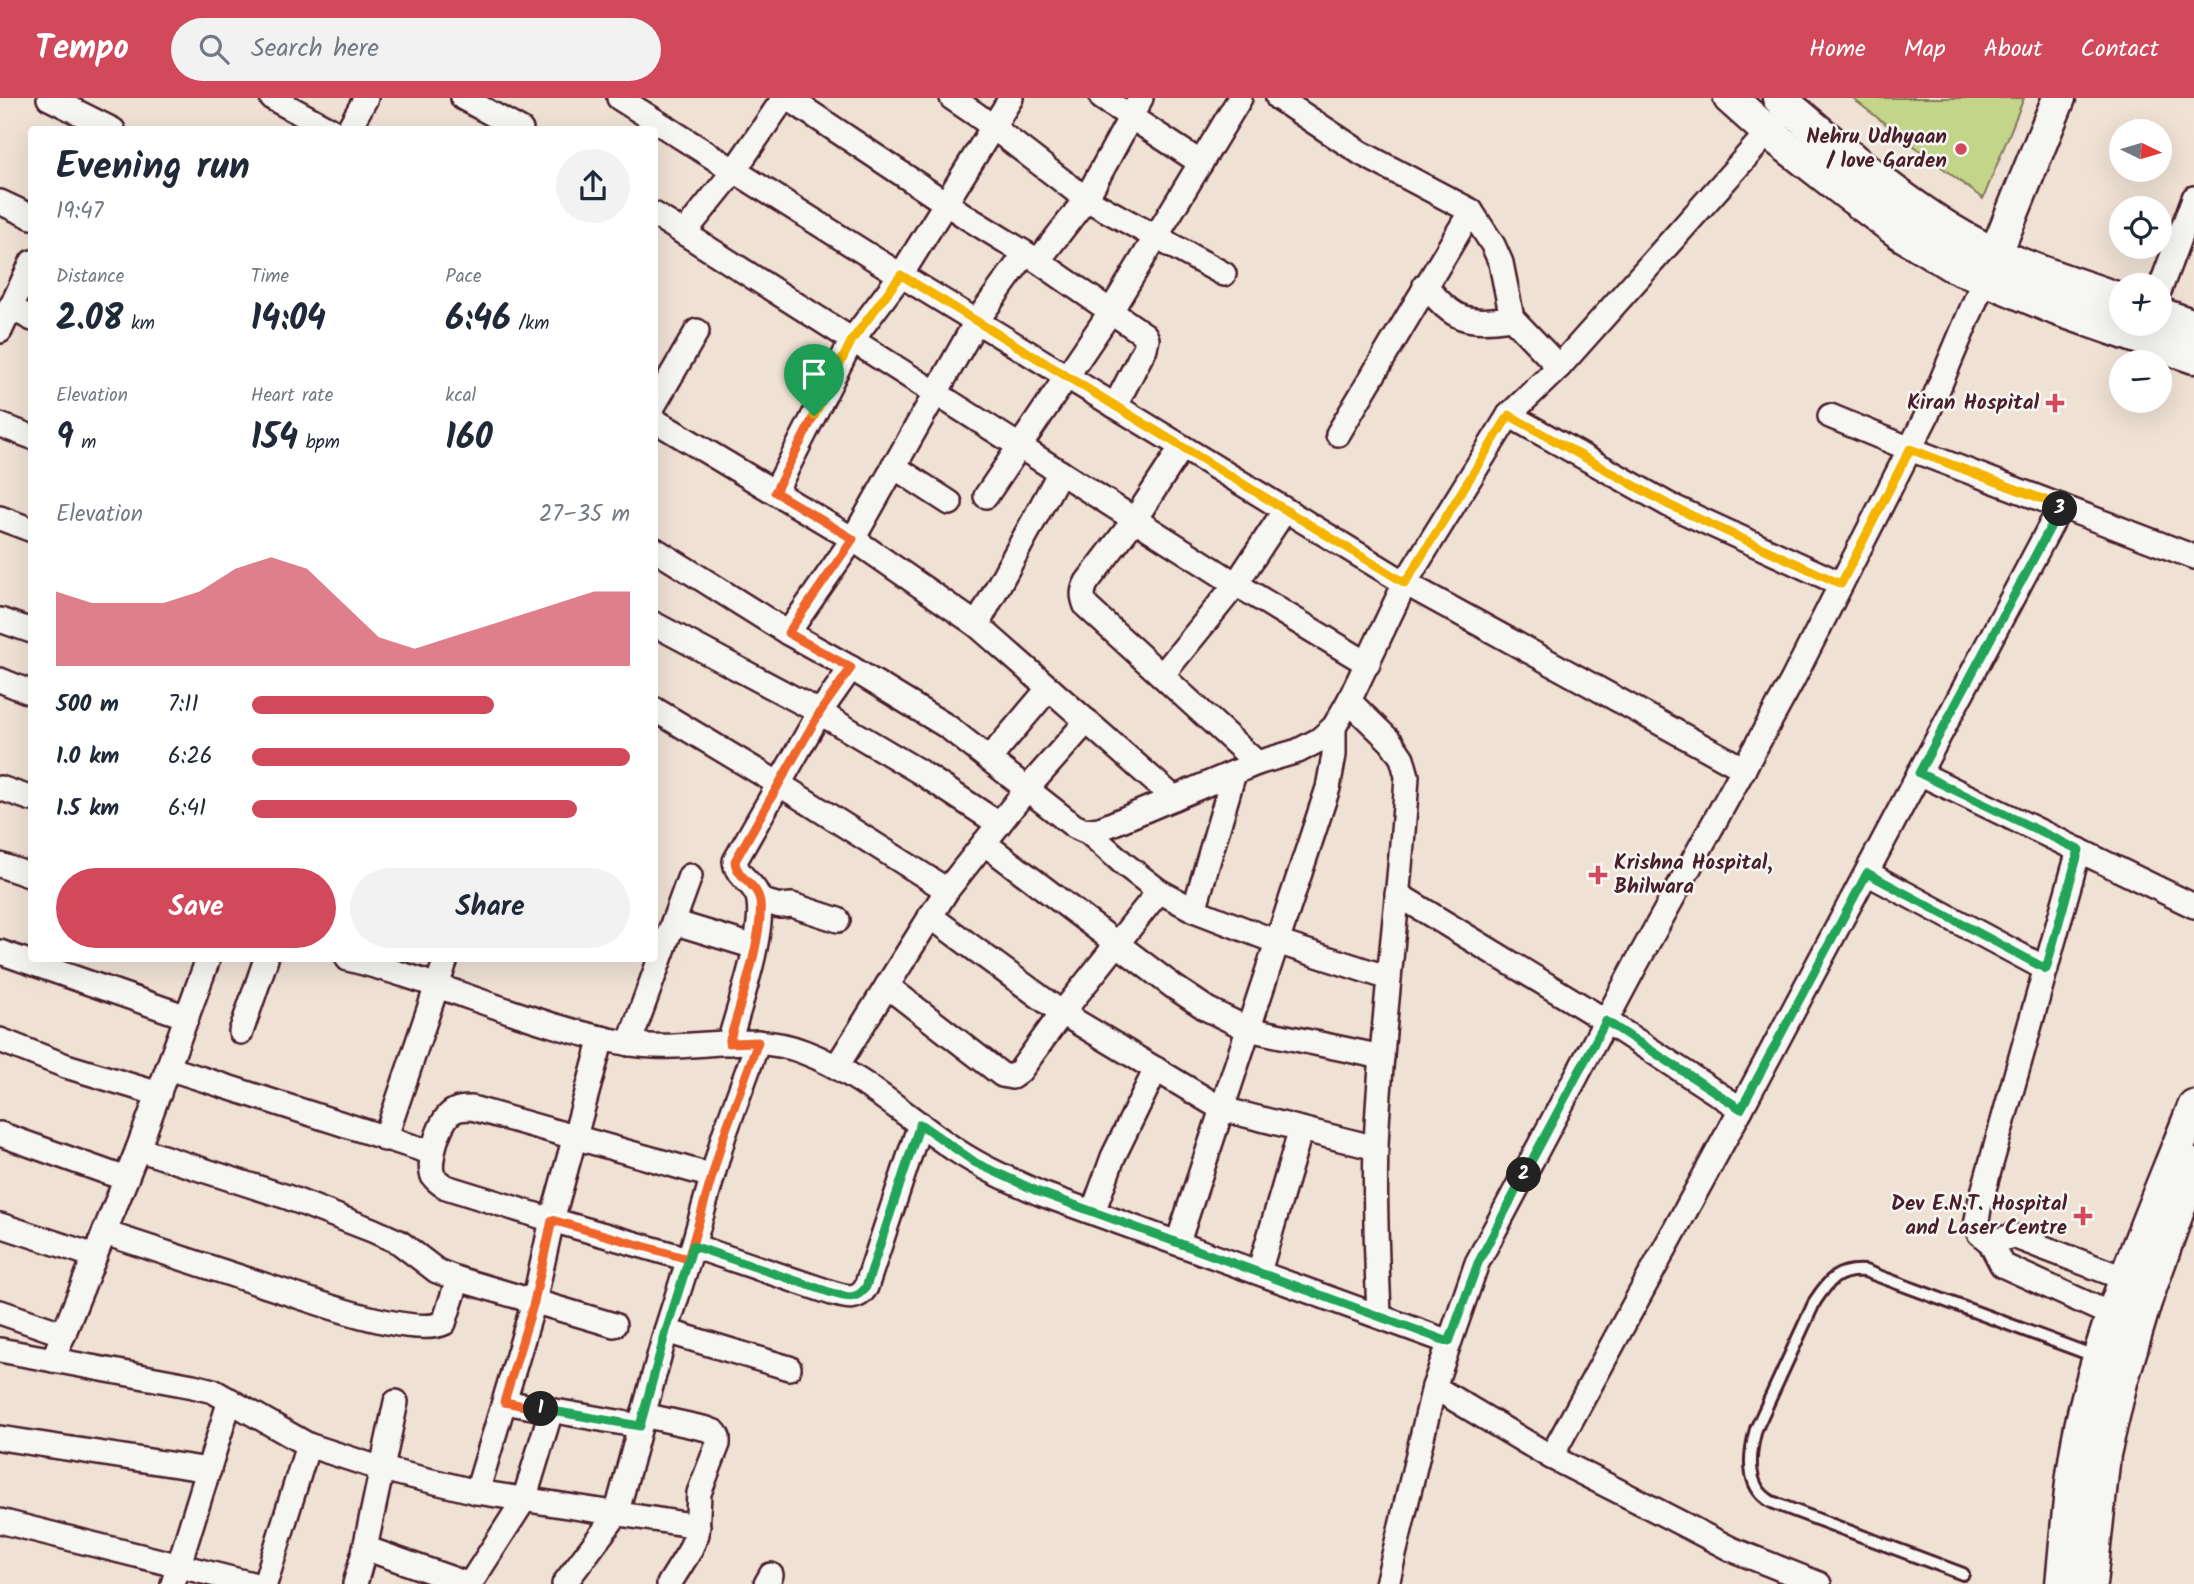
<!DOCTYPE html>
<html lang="en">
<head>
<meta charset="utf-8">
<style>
	:root { --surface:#fff; --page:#f2f2f3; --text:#1f2937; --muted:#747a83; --accent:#d1495b }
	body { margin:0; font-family:Kalam,sans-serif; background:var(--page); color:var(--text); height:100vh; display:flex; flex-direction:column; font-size:26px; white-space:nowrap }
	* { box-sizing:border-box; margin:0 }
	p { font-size:23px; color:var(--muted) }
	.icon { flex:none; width:38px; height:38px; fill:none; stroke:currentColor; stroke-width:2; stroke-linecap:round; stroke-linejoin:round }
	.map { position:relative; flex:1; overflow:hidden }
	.side { position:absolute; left:28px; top:28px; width:630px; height:836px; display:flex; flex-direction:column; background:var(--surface); border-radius:7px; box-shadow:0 7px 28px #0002 }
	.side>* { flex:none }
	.needle { width:46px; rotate:95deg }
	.fabs { position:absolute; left:2109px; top:21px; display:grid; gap:14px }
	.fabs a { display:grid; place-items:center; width:63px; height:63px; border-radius:50%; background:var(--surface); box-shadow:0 7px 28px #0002; font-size:35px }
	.pin { position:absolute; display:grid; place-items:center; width:60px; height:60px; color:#fff; margin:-72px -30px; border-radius:50% 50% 50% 0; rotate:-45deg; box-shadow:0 0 7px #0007 }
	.pin .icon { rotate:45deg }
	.km { position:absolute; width:35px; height:35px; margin:-18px; border-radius:50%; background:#222; color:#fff; font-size:19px; line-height:35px; text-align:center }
	.round { display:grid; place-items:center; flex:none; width:74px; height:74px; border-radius:37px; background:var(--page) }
	.headline { display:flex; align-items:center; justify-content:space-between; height:119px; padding:0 28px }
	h1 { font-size:38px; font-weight:600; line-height:52px }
	.metrics { display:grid; grid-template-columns:repeat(3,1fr); gap:10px; height:119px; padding:7px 28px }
	.metrics div { display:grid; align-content:center }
	.metrics b { font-size:35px; font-weight:600 }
	.metrics small { font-size:19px; font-weight:400 }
	.metrics p { font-size:19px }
	.chart { height:196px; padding:14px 28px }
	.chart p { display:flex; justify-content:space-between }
	.chart svg { width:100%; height:126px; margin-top:7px; fill:var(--accent); opacity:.7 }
	.action { display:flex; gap:14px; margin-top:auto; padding:14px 28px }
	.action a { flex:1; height:80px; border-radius:42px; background:var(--accent); color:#fff; font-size:28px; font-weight:600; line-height:80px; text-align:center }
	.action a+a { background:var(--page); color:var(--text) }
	ul { padding:0 28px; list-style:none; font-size:23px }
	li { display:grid; grid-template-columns:112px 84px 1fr; align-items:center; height:52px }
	li i { height:18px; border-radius:9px; background:var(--accent) }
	header { display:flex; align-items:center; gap:42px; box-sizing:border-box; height:98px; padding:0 35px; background:var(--accent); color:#fff }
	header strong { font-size:33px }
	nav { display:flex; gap:38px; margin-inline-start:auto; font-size:24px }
	.search { width:490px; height:63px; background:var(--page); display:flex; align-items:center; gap:18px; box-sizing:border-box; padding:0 24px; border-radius:38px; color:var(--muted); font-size:26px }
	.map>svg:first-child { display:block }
</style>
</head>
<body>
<header>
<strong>Tempo</strong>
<div class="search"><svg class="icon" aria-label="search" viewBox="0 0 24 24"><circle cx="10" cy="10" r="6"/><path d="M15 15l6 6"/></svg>Search here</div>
<nav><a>Home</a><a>Map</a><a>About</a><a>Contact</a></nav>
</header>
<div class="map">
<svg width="2194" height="1486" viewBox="0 0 2194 1486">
	<rect width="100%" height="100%" fill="#efe1d4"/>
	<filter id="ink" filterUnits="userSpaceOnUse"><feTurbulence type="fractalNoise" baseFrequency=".0143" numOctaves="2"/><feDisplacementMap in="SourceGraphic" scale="14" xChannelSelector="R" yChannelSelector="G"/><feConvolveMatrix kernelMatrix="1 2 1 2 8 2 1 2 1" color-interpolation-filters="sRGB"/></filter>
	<g filter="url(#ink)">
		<path fill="#c3d589" stroke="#867a5a" stroke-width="2" d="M1852,0H2024L1983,101Z"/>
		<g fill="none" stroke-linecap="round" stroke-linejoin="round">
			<g stroke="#4a1f2b" stroke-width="16">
				<path id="lane" d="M1963,1476L1782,1408C1777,1406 1770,1404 1766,1400C1745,1384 1750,1353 1756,1331L1815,1203C1829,1182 1837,1171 1865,1173L2097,1259"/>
			</g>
			<g stroke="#4a1f2b" stroke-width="28">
				<g id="street">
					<path d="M49,0L113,32"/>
					<path d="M272,0L331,32"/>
					<path d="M463,0L521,32"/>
					<path d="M619,0L881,165L1405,485L1349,603L1334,629L1319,642L1298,653L1257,665L1100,731L1085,733L1074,728L948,629L851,570L788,535L654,451"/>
					<path d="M788,0L968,120L1038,163L1145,237L1147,241L1145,250L1115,308"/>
					<path d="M952,0L977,17L1086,101L1224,176"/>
					<path d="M1102,0L1201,65"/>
					<path d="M1278,0L1361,55L1471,113L1493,147L1501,165L1512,220L1559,269"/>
					<path d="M348,32L366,0"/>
					<path d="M0,104L32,119"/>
					<path d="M654,116L1236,486L1368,566"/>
					<path d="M684,135L734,73L784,0"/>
					<path d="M1038,163L1086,101L1141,0"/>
					<path d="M1425,187C1455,223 1465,226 1512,220"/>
					<path d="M2160,191L2194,100"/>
					<path d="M10,209L32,221"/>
					<path d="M0,233L32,164"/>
					<path d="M654,307L697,233"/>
					<path d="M1509,317L1669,407L1841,486"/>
					<path d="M1830,318L1910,351L2194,459"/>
					<path d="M654,322L853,441L977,527L1174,700"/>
					<path d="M0,327L32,339"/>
					<path d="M1338,336L1471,113"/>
					<path d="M1182,349L1135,421L1087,484C1082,493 1082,498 1086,508L1257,665"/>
					<path d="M893,368L950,405"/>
					<path d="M775,394L852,242L901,177L1011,0"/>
					<path d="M986,398L1111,213L1240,0"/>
					<path d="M0,420L32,432"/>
					<path d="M0,522L32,533"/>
					<path d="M654,526L812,610L920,674L999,726"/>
					<path d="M977,527L1060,374"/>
					<path d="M788,535L853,441L976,224L1025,156"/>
					<path d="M1163,576L1236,486L1285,412"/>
					<path d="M0,582L32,595"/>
					<path d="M1349,603L1391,644L1402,660L1407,678C1400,802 1381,924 1376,1048C1374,1105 1377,1161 1379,1218"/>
					<path d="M654,611L779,686L947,792"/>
					<path d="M989,661L1049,590"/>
					<path d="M1744,671L1405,485L1509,317L1559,269L1779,22"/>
					<path d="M1919,675L2194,808"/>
					<path d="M0,690L32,701"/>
					<path d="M1088,734L1124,766L1159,793L1194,812L1277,844L1389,880"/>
					<path d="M984,745L1174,889L1207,911L1248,931L1382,959"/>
					<path d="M2079,752L1980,1105L1976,1128L1979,1135L1990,1144L2002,1167L2112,1217"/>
					<path d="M0,767L32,778"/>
					<path d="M1867,775L2046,871"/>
					<path d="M1397,796L1606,923L1741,1011"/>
					<path d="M759,802L780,808L792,807L838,822"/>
					<path d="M1194,812L1234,675"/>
					<path d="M930,818L1062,915L1222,1011L1376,1050"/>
					<path d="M673,824L755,849"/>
					<path d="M0,854L187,919"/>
					<path d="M348,861C443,884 535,930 631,946C688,955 748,932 804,954C860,975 905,1018 954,1051C981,1069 1010,1082 1039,1095L1449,1244"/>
					<path d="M887,888L1002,977L1012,979L1020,973L1062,915L1159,793"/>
					<path d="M241,934L266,861"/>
					<path d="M0,942L66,968L159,996"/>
					<path d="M729,945C739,909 764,837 759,803C757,785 736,780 735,763L820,614L851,570"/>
					<path d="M629,946L690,778"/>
					<path d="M837,968L947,792L1026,692L1087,623"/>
					<path d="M168,970L433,1055"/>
					<path d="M0,1036L126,1081"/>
					<path d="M385,1041L446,861"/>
					<path d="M138,1051L287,1099L372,1132L399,1144L437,1173L458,1181L614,1227"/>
					<path d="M1093,1114L1113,1059L1156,971"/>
					<path d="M0,1127L95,1158"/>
					<path d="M105,1135L331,1209C356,1217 421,1236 444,1225L458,1181"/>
					<path d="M1178,1144L1328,690L1334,657V629"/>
					<path d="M1990,1144L2013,1138L2126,1181"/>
					<path d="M693,1148L832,1195C846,1199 857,1203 866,1189L920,1026"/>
					<path d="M688,1161L552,1122L446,1089C441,1086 436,1083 433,1078C427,1064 439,1024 451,1015C457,1010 465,1010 472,1010L712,1078"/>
					<path d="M1259,1174L1301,1031"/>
					<path d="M0,1214L64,1236"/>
					<path d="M666,1233L789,1270"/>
					<path d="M0,1252L193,1288L213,1293L308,1347L382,1371L477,1394L698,1428"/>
					<path d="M53,1262L138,1051L208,861"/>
					<path d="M1434,1289L1551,1359L1638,1403L1731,1451L1819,1486"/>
					<path d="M504,1304L640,1328"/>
					<path d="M643,1317L707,1331L715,1334L718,1339V1346L699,1395L697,1436L689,1454L669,1486"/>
					<path d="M0,1340L209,1372"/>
					<path d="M1551,1359L1741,1011L2061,408"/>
					<path d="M477,1394L534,1204L552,1122L602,940"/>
					<path d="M0,1423L252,1486"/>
					<path d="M365,1450L467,1486"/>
					<path d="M173,1486L230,1302"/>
					<path d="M265,1486L308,1347"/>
					<path d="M355,1486L365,1450L396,1304"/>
					<path d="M470,1486L524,1402L551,1313"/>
					<path d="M564,1486L616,1417L666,1233L693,1148L724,1037L758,944"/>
					<path d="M766,1486L771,1477"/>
					<path d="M1387,1486L1434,1289L1477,1165L1635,868L1792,583L1927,317L1984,182"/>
				</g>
			</g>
			<g stroke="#4a1f2b" stroke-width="37">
				<g id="secondary">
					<path d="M1730,0L1767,33L1848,96L1900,135L1952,167L2057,211L2194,259"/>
					<path d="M1779,0C1837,49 1896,100 1962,139C2011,167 2068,183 2121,202"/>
					<path d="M1988,174L2059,0"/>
					<path d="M2160,216L2194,228"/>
					<path d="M2062,1486C2068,1427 2071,1368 2085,1311C2110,1207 2155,1108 2194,1009"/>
					<path d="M2090,1486L2104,1356L2121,1284L2145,1204L2194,1067"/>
				</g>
			</g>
			<use href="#lane" stroke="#f6f6f2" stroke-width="10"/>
			<use href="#street" stroke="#f6f6f2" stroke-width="23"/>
			<use href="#secondary" stroke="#f6f6f2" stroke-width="32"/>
		</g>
	</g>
	<g fill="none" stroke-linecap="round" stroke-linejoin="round" filter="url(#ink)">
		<g stroke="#fff" stroke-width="14">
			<path id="split-1" d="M541,1311L504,1304L534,1204L552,1122L688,1161L724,1037L758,944L729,945C739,909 764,837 760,803C757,785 736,780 735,763L820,614L851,570L788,535L853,441L775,394L814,318"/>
		</g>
		<g stroke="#fff" stroke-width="14">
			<path id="split-2" d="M541,1311L640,1328L666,1233L693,1148L832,1195C846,1199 856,1203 866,1189L920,1026L976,1065L1039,1094L1449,1244L1478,1165L1524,1077"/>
		</g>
		<g stroke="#fff" stroke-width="14">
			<path id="split-3" d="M1524,1077L1606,923L1741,1011L1867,775L2046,871L2079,752L1919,675L2060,411"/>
		</g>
		<g stroke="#fff" stroke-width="14">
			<path id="split-4" d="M814,318L852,242L901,177L1405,485L1509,317L1669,407L1841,486L1910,351L2061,408L2060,411"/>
		</g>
		<use href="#split-1" stroke="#f0652b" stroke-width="9"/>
		<use href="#split-2" stroke="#22a559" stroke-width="9"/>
		<use href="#split-3" stroke="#22a559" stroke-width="9"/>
		<use href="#split-4" stroke="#f5b400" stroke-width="9"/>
	</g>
	<g fill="#d1495b" stroke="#f6f6f2" stroke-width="2.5">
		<circle cx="1961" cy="51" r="7"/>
		<path d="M2051.5 294.5h7v7h7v7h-7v7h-7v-7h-7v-7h7z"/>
		<path d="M1594.5 766.5h7v7h7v7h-7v7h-7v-7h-7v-7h7z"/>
		<path d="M2079.5 1107.5h7v7h7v7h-7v7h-7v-7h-7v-7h7z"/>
	</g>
	<g text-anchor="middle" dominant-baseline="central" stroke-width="5" stroke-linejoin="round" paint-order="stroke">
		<g font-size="21" font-weight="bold" fill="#4a1f2b" stroke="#f6f6f2" text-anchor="end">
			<text x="1947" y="39">Nehru Udhyaan<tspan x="1947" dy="24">/ love Garden</tspan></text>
			<text x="2039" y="305">Kiran Hospital</text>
			<text x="1614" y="765" text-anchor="start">Krishna Hospital,<tspan x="1614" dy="24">Bhilwara</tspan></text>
			<text x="2067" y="1106">Dev E.N.T. Hospital<tspan x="2067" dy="24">and Laser Centre</tspan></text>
		</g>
	</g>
</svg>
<div class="fabs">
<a><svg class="needle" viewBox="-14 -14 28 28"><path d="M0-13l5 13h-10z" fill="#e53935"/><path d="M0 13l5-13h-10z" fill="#747a83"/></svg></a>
<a><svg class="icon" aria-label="locate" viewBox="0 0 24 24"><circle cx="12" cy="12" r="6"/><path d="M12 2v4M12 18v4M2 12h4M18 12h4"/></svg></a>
<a>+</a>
<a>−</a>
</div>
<div class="pin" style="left:814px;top:318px;background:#1e9e55"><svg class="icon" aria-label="arrive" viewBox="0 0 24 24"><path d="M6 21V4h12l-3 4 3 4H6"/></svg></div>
<b class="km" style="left:541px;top:1311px">1</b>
<b class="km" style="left:1524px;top:1077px">2</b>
<b class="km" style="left:2060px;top:411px">3</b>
<section class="side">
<div class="headline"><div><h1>Evening run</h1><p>19:47</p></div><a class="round"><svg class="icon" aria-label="share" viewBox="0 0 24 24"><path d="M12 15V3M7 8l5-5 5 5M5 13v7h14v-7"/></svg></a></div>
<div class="metrics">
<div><p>Distance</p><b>2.08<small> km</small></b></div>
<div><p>Time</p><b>14:04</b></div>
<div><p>Pace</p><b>6:46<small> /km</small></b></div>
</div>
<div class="metrics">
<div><p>Elevation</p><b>9<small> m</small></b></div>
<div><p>Heart rate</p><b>154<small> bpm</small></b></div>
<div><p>kcal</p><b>160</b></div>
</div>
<div class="chart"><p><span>Elevation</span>27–35 m</p>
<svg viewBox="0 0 160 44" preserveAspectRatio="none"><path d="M0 44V18L10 22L20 22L30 22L40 18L50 10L60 6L70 10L80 22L90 34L100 38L110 34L120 30L130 26L140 22L150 18L160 18V44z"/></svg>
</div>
<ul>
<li><b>500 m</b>7:11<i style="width:64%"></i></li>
<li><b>1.0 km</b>6:26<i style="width:100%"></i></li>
<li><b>1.5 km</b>6:41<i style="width:86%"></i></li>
</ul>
<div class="action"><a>Save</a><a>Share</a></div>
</section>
</div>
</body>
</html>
